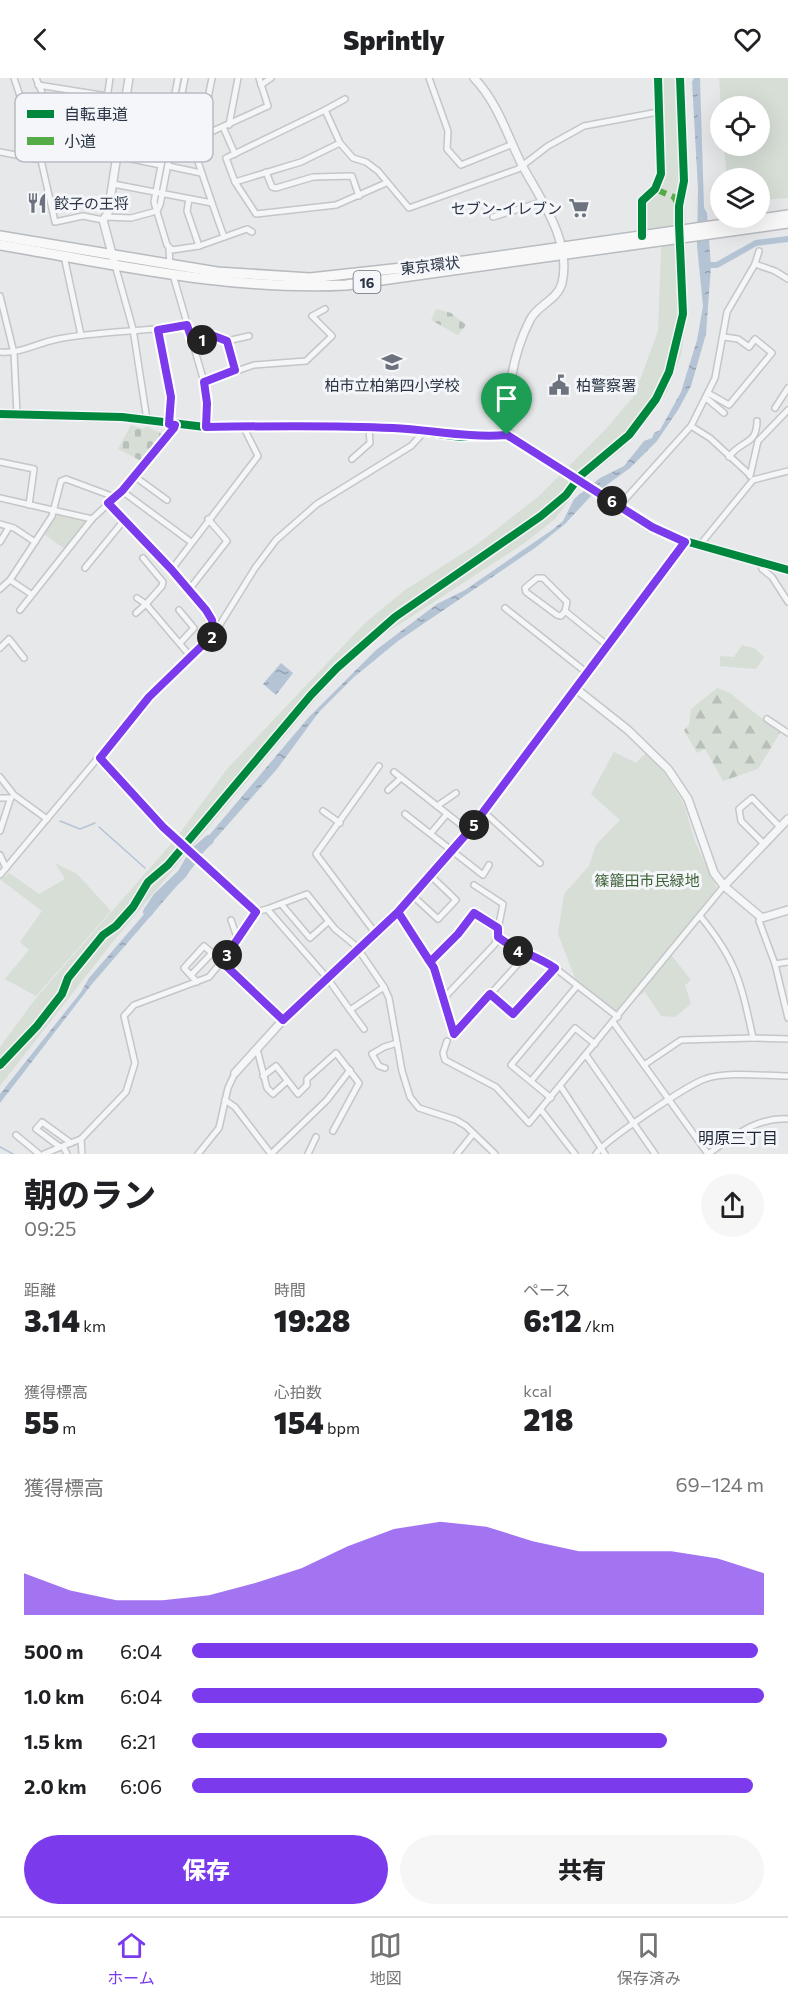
<!DOCTYPE html>
<html lang="ja">
<head>
<meta charset="utf-8">
<style>
	:root { --surface:#fff; --page:#f6f6f6; --text:#202124; --muted:#757577; --line:#e0e0e0; --accent:#7c3aed }
	body { margin:0; font-family:Commissioner,"Noto Sans JP",sans-serif; background:var(--page); color:var(--text); height:100vh; display:flex; flex-direction:column; font-size:22px; white-space:nowrap }
	* { box-sizing:border-box; margin:0 }
	p { font-size:20px; color:var(--muted) }
	.icon { flex:none; width:33px; height:33px; fill:none; stroke:currentColor; stroke-width:2; stroke-linecap:round; stroke-linejoin:round }
	.map { position:relative; height:1076px; overflow:hidden }
	.details { display:flex; flex-direction:column; background:var(--surface); flex:1 }
	.details>* { flex:none }
	.buttons { position:absolute; left:710px; top:18px; display:grid; gap:12px }
	.buttons a { display:grid; place-items:center; width:60px; height:60px; border-radius:50%; background:var(--surface); box-shadow:0 6px 24px #0002; font-size:30px }
	.pin { position:absolute; display:grid; place-items:center; width:51px; height:51px; color:#fff; margin:-62px -26px; border-radius:50% 50% 50% 0; rotate:-45deg; box-shadow:0 0 6px #0007 }
	.pin .icon { rotate:45deg }
	.km { position:absolute; width:30px; height:30px; margin:-15px; border-radius:50%; background:#222; color:#fff; font-size:16px; line-height:30px; text-align:center }
	.round { display:grid; place-items:center; flex:none; width:63px; height:63px; border-radius:32px; background:var(--page) }
	.overview { display:flex; align-items:center; justify-content:space-between; height:102px; padding:0 24px }
	h1 { font-size:33px; font-weight:800; line-height:45px }
	.stats { display:grid; grid-template-columns:repeat(3,1fr); gap:9px; height:102px; padding:6px 24px }
	.stats div { display:grid; align-content:center }
	.stats b { font-size:30px; font-weight:800 }
	.stats small { font-size:16px; font-weight:400 }
	.stats p { font-size:16px }
	.chart { height:168px; padding:12px 24px }
	.chart p { display:flex; justify-content:space-between }
	.chart svg { width:100%; height:108px; margin-top:6px; fill:var(--accent); opacity:.7 }
	.primary-button { display:flex; gap:12px; margin-top:auto; padding:12px 24px }
	.primary-button a { flex:1; height:69px; border-radius:36px; background:var(--accent); color:#fff; font-size:24px; font-weight:800; line-height:69px; text-align:center }
	.primary-button a+a { background:var(--page); color:var(--text) }
	ul { padding:0 24px; list-style:none; font-size:20px }
	li { display:grid; grid-template-columns:96px 72px 1fr; align-items:center; height:45px }
	li i { height:15px; border-radius:8px; background:var(--accent) }
	header { display:flex; justify-content:space-between; align-items:center; height:78px; padding:0 24px; background:var(--surface); font-size:27px; font-weight:800 }
	.dock { display:flex; justify-content:space-around; align-items:center; height:84px; border-top:2px solid var(--line); background:var(--surface); font-size:16px; color:var(--muted) }
	.dock a { display:grid; justify-items:center; gap:3px }
	.dock .current { color:var(--accent) }
	.map>svg:first-child { display:block }
</style>
</head>
<body>
<header><svg class="icon" aria-label="back" viewBox="0 0 24 24"><path d="M15 5l-7 7 7 7"/></svg>Sprintly<svg class="icon" aria-label="heart" viewBox="0 0 24 24"><path d="M12 20l-8-8c-3-5 5-10 8-4 3-6 11-1 8 4z"/></svg></header>
<div class="map">
<svg width="788" height="1076" viewBox="0 0 788 1076">
	<defs>
		<pattern id="forest-firs" width="22" height="20" patternUnits="userSpaceOnUse" patternTransform="scale(1.5)"><rect width="22" height="20" fill="#d6ded6"/><path d="M5 1l3.5 6h-7zM16 11l3.5 6h-7z" fill="#b8bfb9"/></pattern>
		<pattern id="cemetery-stones" width="16" height="16" patternUnits="userSpaceOnUse" patternTransform="scale(1.5)"><rect width="16" height="16" fill="#d6ded6"/><path d="M2 7V4a2 2 0 0 1 4 0v3zM10 15v-3a2 2 0 0 1 4 0v3z" fill="#b8bfb9"/></pattern>
		<pattern id="water-ripples" width="26" height="14" patternUnits="userSpaceOnUse" patternTransform="scale(1.5)"><rect width="26" height="14" fill="#b4c4d5"/><path d="M2 4q2-2 4 0t4 0M15 11q2-2 4 0t4 0" fill="none" stroke="#93a0af"/></pattern>
	</defs>
	<rect width="100%" height="100%" fill="#e6e8ea"/>
	<path fill="url(#forest-firs)" d="M717,610L730,615L780,655L758,691L723,703L705,671L697,675L684,652L689,647L691,631Z"/>
	<g fill="url(#cemetery-stones)">
		<path d="M436,231L451,235L466,247L458,257L431,242Z"/>
		<path d="M131,347L144,351L146,348L164,357L143,384L118,371Z"/>
	</g>
	<g fill="#d6ded6">
		<path d="M660,0H683L687,235L681,277L667,314L649,340L625,369L586,400L555,441L526,464L380,559L331,603L111,866L0,1008V969L36,920L177,759L227,691L365,545L405,512L479,465L539,418L605,352L634,318L658,253L662,150L643,152L641,129L645,122L659,109L663,94Z"/>
		<path d="M719,0H788V120L759,122V100H727L724,68H759V28H721Z"/>
		<path d="M57,436L85,440L86,444L65,471L44,456Z"/>
		<path d="M742,567L754,570L764,579L756,591L720,588V578L734,579Z"/>
		<path d="M614,674L636,685L646,675L665,696L684,726L695,764L717,810L667,872L691,902L685,907L691,926L675,939L661,938L645,914L615,934L577,905L558,856L564,816L589,788L596,767L620,742L591,716Z"/>
		<path d="M55,785L77,796L111,833L36,918L5,901L29,872L20,864L42,833L1,802L9,795L39,816L65,801Z"/>
	</g>
	<g fill="url(#water-ripples)">
		<path d="M694,0H700L704,130L707,135L711,188L706,256L691,308L678,332L657,363L630,390L590,419L565,446L535,470L398,563L354,599L319,634L277,691L201,777L195,774L309,639L376,572L437,526L465,512L552,452L563,443L574,421L600,400L624,388L644,363L652,360L654,355L660,352L681,314L697,262L703,228L697,168L698,111L692,4Z"/>
		<path d="M281,585L293,595L276,617L263,606Z"/>
		<path d="M191,782L195,786L193,789L92,906L0,1025V1016L81,914L89,900Z"/>
	</g>
	<g fill="none" stroke-linecap="round" stroke-linejoin="round">
		<g stroke="#b4c4d5" stroke-width="1.5">
			<path d="M60,743L80,751L95,745"/>
			<path d="M99,749L145,790"/>
			<path d="M0,1069L13,1076"/>
		</g>
		<path stroke="#b4c4d5" stroke-width="6" d="M704,187H717L756,165L788,161"/>
		<path stroke="#b4c4d5" stroke-width="10" d="M148,834L158,819L182,796L195,774L209,762"/>
		<g stroke="#c4c6c8" stroke-width="8">
			<g id="minor">
				<path d="M14,0L24,30L42,20"/>
				<path d="M36,0L52,39L191,63L268,28L259,0"/>
				<path d="M178,0L154,124L167,167L172,172L199,168L247,151L252,154"/>
				<path d="M429,0L448,53L447,71L461,87L513,66"/>
				<path d="M38,7L107,18"/>
				<path d="M261,7L271,0"/>
				<path d="M126,20L172,30"/>
				<path d="M325,32L345,21"/>
				<path d="M229,47L238,0"/>
				<path d="M103,48L110,0"/>
				<path d="M223,49L235,76"/>
				<path d="M200,60L212,0"/>
				<path d="M340,65L301,84L235,104L226,80L325,32L340,65L353,80L366,84L378,93L409,130L518,91L548,68L584,48L658,34"/>
				<path d="M0,74L41,82L55,144L83,138L103,142"/>
				<path d="M117,78L161,87"/>
				<path d="M168,88L201,95"/>
				<path d="M266,94L272,109L276,110L313,99L352,98L359,118"/>
				<path d="M235,104L256,136L336,127L386,105"/>
				<path d="M113,106L212,125L191,63"/>
				<path d="M189,121L187,133L199,168"/>
				<path d="M212,125L224,159"/>
				<path d="M106,139L131,140L157,133L160,127L185,0"/>
				<path d="M493,139L544,123"/>
				<path d="M642,158V123L655,111L661,96L658,0"/>
				<path d="M169,170L170,188"/>
				<path d="M759,173L755,186L775,193L788,201"/>
				<path d="M64,178L81,257"/>
				<path d="M115,187L133,251L147,342"/>
				<path d="M173,197L207,314L205,349"/>
				<path d="M0,218L14,275L17,336"/>
				<path d="M158,252L171,319L169,346"/>
				<path d="M227,263L235,292"/>
				<path d="M193,265L214,258L227,263L249,258"/>
				<path d="M0,274C21,276 37,265 58,261C101,253 144,254 187,247"/>
				<path d="M204,304L254,287L306,283L332,258L312,238L325,231"/>
				<path d="M708,315L729,327L772,275L755,261L749,269L738,261L724,259"/>
				<path d="M706,320L724,335"/>
				<path d="M775,330L788,310"/>
				<path d="M691,348L715,300L727,234L755,186"/>
				<path d="M729,379C740,362 757,368 757,343"/>
				<path d="M352,381L370,365L369,350"/>
				<path d="M0,384L34,391L29,427"/>
				<path d="M134,398L167,422"/>
				<path d="M750,398L758,363L788,332"/>
				<path d="M122,413L191,464"/>
				<path d="M0,420L92,441"/>
				<path d="M108,425L172,491L258,378L243,348"/>
				<path d="M619,428L691,348L710,360L749,396"/>
				<path d="M0,446L14,450L35,464"/>
				<path d="M0,464L9,449"/>
				<path d="M699,468L753,402L788,393"/>
				<path d="M761,485L762,491L772,499L788,524"/>
				<path d="M85,490L125,441"/>
				<path d="M172,491C188,512 209,530 214,556"/>
				<path d="M10,502L52,438L61,403L66,401L109,417L113,421"/>
				<path d="M0,511L10,502L31,516"/>
				<path d="M188,513L227,463L208,441"/>
				<path d="M137,520L146,526L162,508L163,504L143,480"/>
				<path d="M505,530L587,595"/>
				<path d="M20,532L92,441L122,413L175,347"/>
				<path d="M179,532L194,550L180,565"/>
				<path d="M565,533L567,524L543,500H537L525,510L526,514L557,537L561,538L565,533L607,567"/>
				<path d="M136,535L146,526L191,579"/>
				<path d="M0,570L9,561L24,580"/>
				<path d="M767,641L788,655"/>
				<path d="M100,680L163,749L256,834L267,831L328,901L350,932L384,909"/>
				<path d="M394,694L469,753"/>
				<path d="M0,699L14,717L47,741"/>
				<path d="M388,712L401,700"/>
				<path d="M0,720H11"/>
				<path d="M437,728L456,715"/>
				<path d="M323,733L340,745"/>
				<path d="M484,734L540,785"/>
				<path d="M405,736L483,797L489,787"/>
				<path d="M0,753L10,722"/>
				<path d="M431,755L447,736"/>
				<path d="M764,766L741,743L739,731L752,720L780,749"/>
				<path d="M0,777L6,790"/>
				<path d="M0,797L149,619L214,556L255,490L276,462L317,426L411,368L424,354"/>
				<path d="M474,807L503,826L495,866L444,920L454,956L528,875L555,890L618,939"/>
				<path d="M413,818L438,841L456,822L431,798"/>
				<path d="M282,827L310,860L328,844"/>
				<path d="M267,831L307,816L335,851L356,868L384,909L389,920L402,993L410,1019L419,1030L456,1042L466,1048L495,1076"/>
				<path d="M398,834L434,890L444,920"/>
				<path d="M700,838C737,883 741,905 753,960L788,961"/>
				<path d="M760,839L759,843L775,886L788,940"/>
				<path d="M231,842L238,862"/>
				<path d="M376,856L316,776L379,688"/>
				<path d="M498,859L516,873L528,875"/>
				<path d="M222,884L283,942"/>
				<path d="M430,884L458,856L474,835L498,850"/>
				<path d="M775,886L788,884"/>
				<path d="M191,897L212,875L204,868L184,890L197,904"/>
				<path d="M491,917L513,936L555,890"/>
				<path d="M350,932L364,951"/>
				<path d="M613,944L708,1076"/>
				<path d="M447,963L443,975L445,982L496,1009L529,1045L724,808"/>
				<path d="M257,971L267,1010L273,1016L286,1004"/>
				<path d="M586,977L655,1076"/>
				<path d="M644,987L681,962L753,960"/>
				<path d="M385,990L379,988L372,976L384,969L397,965"/>
				<path d="M263,998L276,988L298,1016L307,1007V1001L336,975L359,1005L333,1053"/>
				<path d="M531,1003L575,950L595,966"/>
				<path d="M561,1009L605,1076"/>
				<path d="M551,1020L511,987L577,908"/>
				<path d="M225,1022L235,1029L271,1076"/>
				<path d="M541,1032L575,1076"/>
				<path d="M16,1057L39,1076"/>
				<path d="M81,1061L126,1014L135,985L124,938L134,927L209,899L236,866L256,834"/>
				<path d="M63,1068L81,1061L82,1076"/>
				<path d="M60,1069L36,1051L42,1044L71,1065"/>
				<path d="M44,1076L63,1068L67,1076"/>
				<path d="M198,1076L219,1050L228,1010L235,995"/>
				<path d="M271,1076L327,1022L350,992"/>
				<path d="M308,1076L316,1059"/>
				<path d="M457,1076L473,1056"/>
				<path d="M596,1076C604,1063 689,1006 705,1001C727,993 765,998 788,998"/>
				<path d="M708,1076C733,1059 756,1039 788,1041"/>
			</g>
		</g>
		<g stroke="#c4c6c8" stroke-width="10">
			<g id="tertiary">
				<path d="M474,0C498,25 507,57 522,87C540,121 572,163 562,205C557,223 538,226 530,242C511,279 508,316 507,357"/>
				<path d="M115,187L103,142L108,135L129,0"/>
				<path d="M0,336L122,339L205,349L305,348L392,350L461,359L507,357L671,459L788,492"/>
				<path d="M575,610L628,652L668,691L688,721L714,795L724,808L762,840L788,832"/>
				<path d="M724,808L788,741"/>
				<path d="M235,995L283,942L376,856L428,802L469,753L685,464"/>
			</g>
		</g>
		<g stroke="#b8bbbf" stroke-width="12">
			<g id="trunk">
				<path d="M0,158L217,194L310,200L457,184L788,137"/>
				<path d="M0,167C114,186 230,213 346,207L788,145"/>
			</g>
		</g>
		<use href="#minor" stroke="#f5f6f7" stroke-width="5"/>
		<use href="#tertiary" stroke="#f5f6f7" stroke-width="7"/>
		<use href="#trunk" stroke="#f8f8f8" stroke-width="9"/>
		<path stroke="#54ac47" stroke-width="6" stroke-dasharray="12 6" stroke-linecap="butt" d="M655,111L674,119L679,128"/>
		<g stroke="#f4f6f9" stroke-width="11">
			<g id="cycleway">
				<path d="M642,158V123L655,111L661,96L658,0"/>
				<path d="M0,336L122,339L205,349L305,348L392,350L461,359L507,357L671,459L788,492"/>
				<path d="M0,987L37,948L62,916L68,900L103,857L116,848L133,829L148,804L168,787L311,617L337,590L395,539L541,438L566,417L580,398L629,357L656,321L669,294L683,236L679,146V128L684,103L680,0"/>
			</g>
		</g>
		<use href="#cycleway" stroke="#00873e" stroke-width="8"/>
	</g>
	<g fill="none" stroke-linecap="round" stroke-linejoin="round">
		<g stroke="#fff" stroke-width="12">
			<path id="route" d="M507,357C467,360 433,352 393,350C331,347 268,348 206,349L207,325L204,304L235,292L227,263L214,258L193,265L187,247L158,252L171,319L169,346L175,347L174,350L122,413L108,425L171,491L206,532L212,542L214,556L149,619L100,680L163,749L256,834L222,884L283,942L398,834L430,884L458,856L474,835L498,850V859C516,873 535,877 555,890L513,936L490,916L454,956L434,890L398,834L469,753L685,464L652,449L507,357"/>
		</g>
		<use href="#route" stroke="#7c3aed" stroke-width="8"/>
	</g>
	<defs>
		<g id="restaurant-bare" transform="scale(1.62)"><path d="M-5-6h1v4h1v-4h1v4h1v-4h1v5L-1.5 .5V6h-2V.5L-5-1ZM5-6V6H3V1.5H1.5Q1.5-4 5-6Z" fill="#6c737f" stroke="#f4f6f9" stroke-width="2.5" paint-order="stroke"/></g>
		<g id="supermarket-bare" transform="scale(1.62)"><path d="M-6-5.5h2.5l.6 2H6L4.5 2H-2.5L-4.4-4H-6ZM-1.5 3.2a1.3 1.3 0 1 0 .1 0ZM3 3.2a1.3 1.3 0 1 0 .1 0Z" fill="#6c737f" stroke="#f4f6f9" stroke-width="2.5" paint-order="stroke"/></g>
		<g id="school-bare" transform="scale(1.62)"><path d="M0-5L7-2L0 1L-7-2ZM-4 1L0 2.5L4 1V4Q0 6-4 4Z" fill="#6c737f" stroke="#f4f6f9" stroke-width="2.5" paint-order="stroke"/></g>
		<g id="civic-bare" transform="scale(1.62)"><path d="M-.6-6.5H3V-4.5H.6V-3L4-1V1h2V6H-6V1h2V-1L-.6-3ZM-1.2 2.5V6h2.4V2.5Z" fill="#6c737f" stroke="#f4f6f9" stroke-width="2.5" paint-order="stroke"/></g>
	</defs>
	<g fill-rule="evenodd">
		<use href="#restaurant-bare" x="37" y="125"/>
		<use href="#supermarket-bare" x="579" y="130"/>
		<use href="#school-bare" x="392" y="284"/>
		<use href="#civic-bare" x="559" y="307"/>
	</g>
	<g text-anchor="middle" dominant-baseline="central" stroke-width="6" stroke-linejoin="round" paint-order="stroke">
		<rect fill="#f4f6f9" stroke="#676e7b" stroke-width="1.5" x="353.5" y="193" width="27" height="22" rx="4.5"/>
		<g font-size="14" font-weight="bold" fill="#2b3445">
			<text x="367" y="204">16</text>
		</g>
		<g font-size="15" fill="#2b3445" stroke="#f4f6f9" text-anchor="start">
			<text x="54" y="125">餃子の王将</text>
			<text x="562" y="130" text-anchor="end">セブン-イレブン</text>
			<text x="392" y="307" text-anchor="middle">柏市立柏第四小学校</text>
			<text x="576" y="307">柏警察署</text>
		</g>
		<g font-size="15" fill="#2b3445" stroke="#f4f6f9">
			<text transform="translate(430 187) rotate(-7)">東京環状</text>
		</g>
		<g font-size="15" fill="#3f6138" stroke="#f4f6f9">
			<text x="647" y="802">篠籠田市民緑地</text>
		</g>
		<g font-size="16" fill="#1d2536" stroke="#f4f6f9">
			<text x="738" y="1059">明原三丁目</text>
		</g>
	</g>
	<rect x="15" y="15" width="198" height="69" rx="9" fill="#f4f6f9" stroke="#b8bcc3" stroke-width="1.5"/>
	<rect x="27" y="32" width="27" height="8" fill="#00873e"/>
	<rect x="27" y="59" width="27" height="8" fill="#54ac47"/>
	<g font-size="16" fill="#2b3445">
		<text x="64" y="42">自転車道</text>
		<text x="64" y="69">小道</text>
	</g>
</svg>
<div class="buttons">
<a><svg class="icon" aria-label="locate" viewBox="0 0 24 24"><circle cx="12" cy="12" r="6"/><path d="M12 2v4M12 18v4M2 12h4M18 12h4"/></svg></a>
<a><svg class="icon" aria-label="layers" viewBox="0 0 24 24"><path d="M12 4l9 5-9 5-9-5zM3 14l9 5 9-5"/></svg></a>
</div>
<div class="pin" style="left:507px;top:357px;background:#1e9e55"><svg class="icon" aria-label="arrive" viewBox="0 0 24 24"><path d="M6 21V4h12l-3 4 3 4H6"/></svg></div>
<b class="km" style="left:202px;top:262px">1</b>
<b class="km" style="left:212px;top:559px">2</b>
<b class="km" style="left:227px;top:877px">3</b>
<b class="km" style="left:518px;top:873px">4</b>
<b class="km" style="left:474px;top:747px">5</b>
<b class="km" style="left:612px;top:423px">6</b>
</div>
<section class="details">
<div class="overview"><div><h1>朝のラン</h1><p>09:25</p></div><a class="round"><svg class="icon" aria-label="share" viewBox="0 0 24 24"><path d="M12 15V3M7 8l5-5 5 5M5 13v7h14v-7"/></svg></a></div>
<div class="stats">
<div><p>距離</p><b>3.14<small> km</small></b></div>
<div><p>時間</p><b>19:28</b></div>
<div><p>ペース</p><b>6:12<small> /km</small></b></div>
</div>
<div class="stats">
<div><p>獲得標高</p><b>55<small> m</small></b></div>
<div><p>心拍数</p><b>154<small> bpm</small></b></div>
<div><p>kcal</p><b>218</b></div>
</div>
<div class="chart"><p><span>獲得標高</span>69–124 m</p>
<svg viewBox="0 0 160 44" preserveAspectRatio="none"><path d="M0 44V27L10 34L20 38L30 38L40 36L50 31L60 25L70 16L80 9L90 6L100 8L110 14L120 18L130 18L140 18L150 21L160 27V44z"/></svg>
</div>
<ul>
<li><b>500 m</b>6:04<i style="width:99%"></i></li>
<li><b>1.0 km</b>6:04<i style="width:100%"></i></li>
<li><b>1.5 km</b>6:21<i style="width:83%"></i></li>
<li><b>2.0 km</b>6:06<i style="width:98%"></i></li>
</ul>
<div class="primary-button"><a>保存</a><a>共有</a></div>
</section>
<nav class="dock">
<a class="current"><svg class="icon" aria-label="home" viewBox="0 0 24 24"><path d="M3 11l9-7 9 7M6 9v11h12V9"/></svg>ホーム</a>
<a><svg class="icon" aria-label="map" viewBox="0 0 24 24"><path d="M3 6l6-2 6 2 6-2v14l-6 2-6-2-6 2zM9 4v14M15 6v14"/></svg>地図</a>
<a><svg class="icon" aria-label="saved" viewBox="0 0 24 24"><path d="M7 4h10v16l-5-4-5 4z"/></svg>保存済み</a>
</nav>
</body>
</html>
